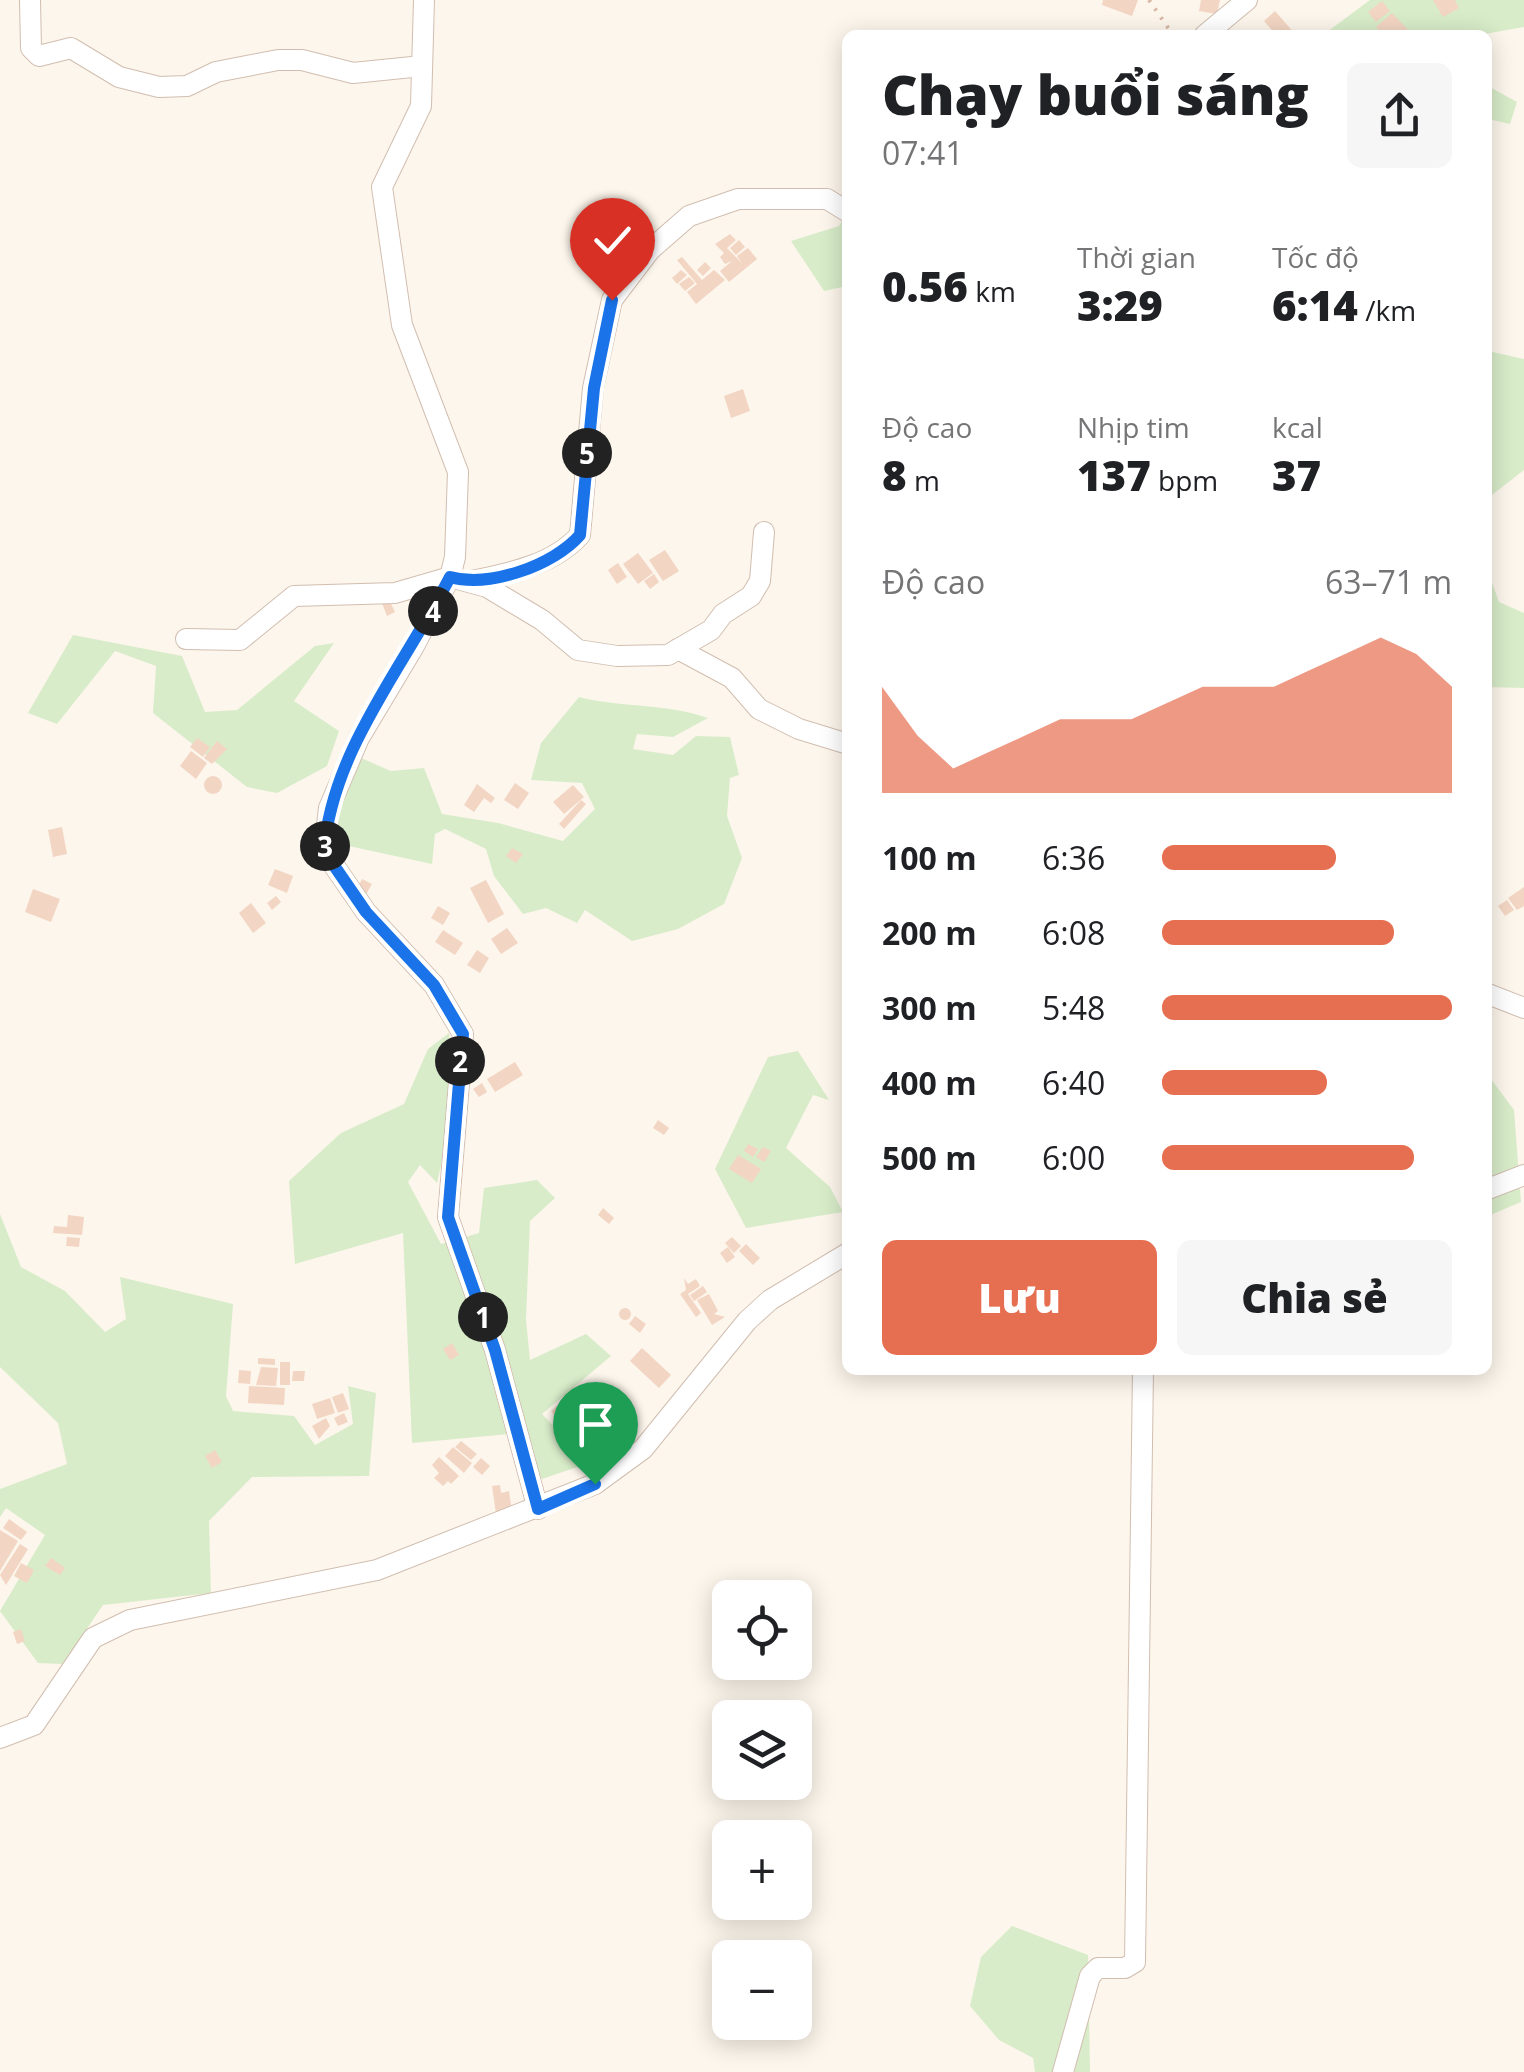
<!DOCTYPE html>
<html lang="vi">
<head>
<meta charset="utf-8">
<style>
	:root { --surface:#fff; --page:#f6f6f6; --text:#202124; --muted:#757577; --accent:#e76f51 }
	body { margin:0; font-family:"Open Sans",sans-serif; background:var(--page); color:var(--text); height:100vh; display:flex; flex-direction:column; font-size:38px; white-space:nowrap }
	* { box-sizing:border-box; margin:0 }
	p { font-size:32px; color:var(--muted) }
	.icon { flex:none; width:55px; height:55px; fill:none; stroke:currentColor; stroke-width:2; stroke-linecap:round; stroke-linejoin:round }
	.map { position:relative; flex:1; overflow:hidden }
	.side { position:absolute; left:842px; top:30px; width:650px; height:1345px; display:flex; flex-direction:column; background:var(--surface); border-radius:15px; box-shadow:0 5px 25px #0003 }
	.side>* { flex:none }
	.fabs { position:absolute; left:712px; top:1580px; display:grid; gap:20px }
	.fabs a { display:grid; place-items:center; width:100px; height:100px; border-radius:15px; background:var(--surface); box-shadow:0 5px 25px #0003; font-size:50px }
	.pin { position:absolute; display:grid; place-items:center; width:85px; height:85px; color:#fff; margin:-102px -42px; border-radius:50% 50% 50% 0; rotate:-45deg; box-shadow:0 0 10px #0007 }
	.pin .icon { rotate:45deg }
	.km { position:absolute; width:50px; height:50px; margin:-25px; border-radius:50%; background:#222; color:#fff; font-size:28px; line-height:50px; text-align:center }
	.round { display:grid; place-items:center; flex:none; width:105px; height:105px; border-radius:15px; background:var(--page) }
	.headline { display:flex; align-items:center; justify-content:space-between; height:170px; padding:0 40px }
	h1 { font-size:55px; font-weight:800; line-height:75px }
	.figures { display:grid; grid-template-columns:repeat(3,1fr); gap:15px; height:170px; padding:10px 40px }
	.figures div { display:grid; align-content:center }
	.figures b { font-size:42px; font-weight:800 }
	.figures small { font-size:28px; font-weight:400 }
	.figures p { font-size:28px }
	.chart { height:280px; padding:20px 40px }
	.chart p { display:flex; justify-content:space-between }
	.chart svg { width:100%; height:180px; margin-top:10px; fill:var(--accent); opacity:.7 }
	.button { display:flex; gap:20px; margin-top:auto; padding:20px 40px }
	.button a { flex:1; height:115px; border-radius:15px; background:var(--accent); color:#fff; font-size:40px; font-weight:800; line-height:115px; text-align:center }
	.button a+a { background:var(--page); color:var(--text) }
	ul { padding:0 40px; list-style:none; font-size:32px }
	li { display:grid; grid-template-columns:160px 120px 1fr; align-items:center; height:75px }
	li i { height:25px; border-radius:12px; background:var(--accent) }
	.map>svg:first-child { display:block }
</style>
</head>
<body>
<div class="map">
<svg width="1524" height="2072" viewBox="0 0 1524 2072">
	<rect width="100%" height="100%" fill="#fdf6ec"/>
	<g fill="#d8ecc9">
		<path d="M1370,0H1524V27L1479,35H1323Z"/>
		<path d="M1488,86L1517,102L1510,124L1488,119Z"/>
		<path d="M847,212V286L824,291L791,241L839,226Z"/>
		<path d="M1488,351L1524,359V470L1488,498Z"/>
		<path d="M1488,572L1499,602L1524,613V688L1488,687Z"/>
		<path d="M73,635L182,656L205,712L237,710L315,646L334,643L294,701L339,731L327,766L277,793L247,787L153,713L156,666L115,651L57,724L28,713Z"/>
		<path d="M579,697C622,708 666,703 708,718L673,737L637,734L633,749L673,755L696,736L730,737L739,775L730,778L727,816L742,858L724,904L678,929L632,941L585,910L577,923L546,908L523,914L494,876L486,849L445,829L435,834L432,864L335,843L336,816L361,758L391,771L424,768L442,814L498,823L563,841L595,809L582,783L531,780L541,743Z"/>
		<path d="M449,1033L456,1099L437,1183L420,1165L408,1182L441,1244L479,1233L484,1188L537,1180L555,1198L530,1221L526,1320L530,1360L586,1334L611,1356L542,1414L589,1463L542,1479L509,1434L412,1443L403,1233L295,1264L289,1181L341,1133L404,1104L428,1049Z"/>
		<path d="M798,1051L829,1100L813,1095L786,1148L830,1187L843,1212L746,1228L715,1169L768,1057Z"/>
		<path d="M1488,1075L1514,1110L1521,1202L1488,1216Z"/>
		<path d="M0,1214L21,1267L65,1291L105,1332L126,1319L120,1277L233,1304L226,1396L233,1411L294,1416L315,1445L353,1424L348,1386L376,1393L369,1476L252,1477L209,1521L211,1593L103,1605L63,1664L38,1663L0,1611L45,1535L6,1508L0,1517V1489L67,1464L58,1423L0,1367Z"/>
		<path d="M1012,1926L1088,1955L1090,2072H1035L1033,2058L999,2040L970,2006L981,1957Z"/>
	</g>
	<g fill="#f3d5c3">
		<path d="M1103,0H1138L1132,16L1102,5Z"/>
		<path d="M1201,0H1220L1217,14L1199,11Z"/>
		<path d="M1433,0H1455L1459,8L1443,17Z"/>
		<path d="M1382,1L1390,11L1376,22L1368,12Z"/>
		<path d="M1275,11L1296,35H1276L1264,21Z"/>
		<path d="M1392,13L1413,35H1384L1376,27Z"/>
		<path d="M730,234L736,240L727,248L742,263L737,256L748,248L757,259L729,282L720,271L732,261L725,264L720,257L724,253L715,244Z"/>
		<path d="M739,240L745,247L736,255L730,248Z"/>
		<path d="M682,257L702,280L714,270L725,280L696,304L687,292L697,284L677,260Z"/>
		<path d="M705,262L711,268L703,276L697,270Z"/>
		<path d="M681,270L687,275L677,284L672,278Z"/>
		<path d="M689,277L695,283L685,291L679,284Z"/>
		<path d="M743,389L750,411L731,418L724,396Z"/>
		<path d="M665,550L679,571L663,581L649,560Z"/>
		<path d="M638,553L653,573L638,584L623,564Z"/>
		<path d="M618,563L627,577L617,584L608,570Z"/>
		<path d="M654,574L659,582L650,589L644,581Z"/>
		<path d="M389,600L395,612L387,616L382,603Z"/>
		<path d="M197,738L210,747L203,757L190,747Z"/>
		<path d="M217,741L227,749L212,764L204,758Z"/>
		<path d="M191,751L207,763L196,779L180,766Z"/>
		<circle cx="213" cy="785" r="9"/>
		<path d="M515,783L529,793L518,809L504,800Z"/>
		<path d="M477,784L495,798L491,803L484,798L474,812L464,805Z"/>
		<path d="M573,785L584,797L564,814L553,802Z"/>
		<path d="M581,800L586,804L564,829L559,824Z"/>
		<path d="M62,827L67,854L53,857L48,830Z"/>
		<path d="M512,848L523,854L516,863L506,856Z"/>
		<path d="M275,869L293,876L287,893L268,885Z"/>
		<path d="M362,879L372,884L364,898L355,893Z"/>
		<path d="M486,880L504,914L488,923L470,888Z"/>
		<path d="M1524,887V906L1517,910L1508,898Z"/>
		<path d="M33,889L60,899L51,922L25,912Z"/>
		<path d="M276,896L281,902L272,910L267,903Z"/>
		<path d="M1507,900L1514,910L1505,916L1498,906Z"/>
		<path d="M251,903L266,923L253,933L239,913Z"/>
		<path d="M438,906L450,913L443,925L431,918Z"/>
		<path d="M507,928L518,943L501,954L491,939Z"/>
		<path d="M443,930L463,943L455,955L435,942Z"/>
		<path d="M477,950L489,958L480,973L467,965Z"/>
		<path d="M515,1062L523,1075L495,1092L487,1079Z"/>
		<path d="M482,1083L487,1092L479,1097L473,1089Z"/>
		<path d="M658,1120L669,1128L664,1135L653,1128Z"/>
		<path d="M748,1144L758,1149L753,1157L744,1151Z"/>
		<path d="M763,1147L771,1151L764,1162L756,1157Z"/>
		<path d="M738,1155L761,1169L752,1183L729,1169Z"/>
		<path d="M603,1208L614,1218L609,1224L598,1215Z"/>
		<path d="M68,1215L84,1217L82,1235L53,1233L54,1226L67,1227Z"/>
		<path d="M67,1237L80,1238L79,1247L66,1246Z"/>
		<path d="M732,1237L741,1246L734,1253L725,1243Z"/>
		<path d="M746,1244L760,1258L753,1265L739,1251Z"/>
		<path d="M728,1247L735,1257L727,1263L720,1253Z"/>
		<path d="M684,1278L688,1284L696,1279L700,1286L688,1294L701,1313L696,1317L680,1294L686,1290Z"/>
		<path d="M703,1286L707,1292L694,1301L690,1295Z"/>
		<path d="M709,1294L718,1311L714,1314L725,1317L712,1325L697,1300Z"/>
		<circle cx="625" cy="1314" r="6"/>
		<path d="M635,1316L646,1324L640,1333L629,1324Z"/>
		<path d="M452,1343L459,1355L450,1360L443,1349Z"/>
		<path d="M642,1348L671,1375L659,1388L630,1361Z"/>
		<path d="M258,1358L275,1359V1365L258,1364Z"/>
		<rect x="280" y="1362" width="10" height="23"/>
		<path d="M261,1367L278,1368L276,1386L256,1385Z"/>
		<path d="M239,1370L251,1371L250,1384L238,1383Z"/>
		<path d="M293,1371H305L304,1381H292Z"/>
		<path d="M249,1386L285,1388L284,1405L248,1403Z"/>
		<path d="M343,1393L349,1409L338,1413L332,1397Z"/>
		<path d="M573,1396L583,1408L580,1401L585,1397L589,1402L591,1410L581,1418L568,1400Z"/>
		<path d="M330,1398L335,1413L317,1419L312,1404Z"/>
		<path d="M565,1400L579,1419L565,1430L551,1411Z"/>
		<path d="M344,1413L348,1422L338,1426L334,1418Z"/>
		<path d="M326,1418L330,1426L319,1439L312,1426Z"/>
		<path d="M461,1441L477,1454L471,1460L455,1447Z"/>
		<path d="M453,1447L472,1463L464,1473L445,1456Z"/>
		<path d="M215,1450L222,1462L212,1468L205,1456Z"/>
		<path d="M439,1457L459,1476L451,1484L448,1481L443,1486L434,1478L439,1473L432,1465Z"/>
		<path d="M481,1458L490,1466L482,1475L473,1467Z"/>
		<path d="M500,1485L501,1493L509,1491L512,1512L496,1514L492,1486Z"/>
		<path d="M9,1519L27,1532L21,1540L3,1528Z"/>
		<path d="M0,1530L18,1541L0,1571Z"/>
		<path d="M20,1544L28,1549L6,1585L0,1575Z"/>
		<path d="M51,1558L65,1568L60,1575L45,1566Z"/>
		<path d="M21,1563L34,1570L27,1583L14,1576Z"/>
		<path d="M21,1629L25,1641L17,1644L13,1632Z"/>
	</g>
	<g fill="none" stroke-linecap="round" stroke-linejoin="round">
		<g stroke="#d1beb0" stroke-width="22">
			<g id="minor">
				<path d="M30,0L31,48L39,56L71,48L119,77L159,87L187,86L216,72L278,60H302L353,73L422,66"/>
				<path d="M424,0L421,106L382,187L402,325L458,472L455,557L450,577L414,646L359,738L329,808L324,851L366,912L434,985L463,1034L448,1217L495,1350L538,1509"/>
				<path d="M1205,35L1247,0"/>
				<path d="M472,581C510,573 553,565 580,535L593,388L612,300L650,250L689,216L738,199H827L848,212"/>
				<path d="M186,639L240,640L294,596L395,593L450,577L487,587L542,620L578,650L617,656L668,655L711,630L723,614L751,596L760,581L764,532"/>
				<path d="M678,649L732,678L759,709L799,729L848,744"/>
				<path d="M1488,994L1524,1008"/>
				<path d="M1488,1189L1524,1175"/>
				<path d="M0,1738L34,1725L93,1638L130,1620L377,1570L595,1484L643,1449L747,1321L770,1300L848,1253"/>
				<path d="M1063,2072L1090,1976L1098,1968H1125L1135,1962L1143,1370"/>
			</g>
		</g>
		<path stroke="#d9b8a5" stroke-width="4" stroke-dasharray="2.5 8" stroke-linecap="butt" d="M1149,0L1173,35"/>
		<use href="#minor" stroke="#fff" stroke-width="20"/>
	</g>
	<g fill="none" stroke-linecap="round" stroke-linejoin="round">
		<g stroke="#fff" stroke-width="20">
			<path id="route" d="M595,1484L538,1509L495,1350L448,1217L463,1034L434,985L366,912L324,851C332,750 405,665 450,577C490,588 554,565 580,535L594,388L612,300"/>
		</g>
		<use href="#route" stroke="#1a73e8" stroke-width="12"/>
	</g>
</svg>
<div class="fabs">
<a><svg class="icon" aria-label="locate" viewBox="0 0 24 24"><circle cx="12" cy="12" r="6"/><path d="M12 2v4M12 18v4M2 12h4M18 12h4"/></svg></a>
<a><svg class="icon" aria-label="layers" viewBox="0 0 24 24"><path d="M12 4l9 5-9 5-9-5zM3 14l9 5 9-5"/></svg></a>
<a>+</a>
<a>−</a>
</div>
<div class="pin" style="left:595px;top:1484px;background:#1e9e55"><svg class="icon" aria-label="arrive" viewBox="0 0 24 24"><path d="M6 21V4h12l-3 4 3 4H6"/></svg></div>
<div class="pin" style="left:612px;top:300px;background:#d93025"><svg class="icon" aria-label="check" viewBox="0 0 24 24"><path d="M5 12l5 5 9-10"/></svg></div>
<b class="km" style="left:483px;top:1317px">1</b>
<b class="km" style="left:460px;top:1061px">2</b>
<b class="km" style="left:325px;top:846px">3</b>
<b class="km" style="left:433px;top:611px">4</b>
<b class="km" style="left:587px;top:453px">5</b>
<section class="side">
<div class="headline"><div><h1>Chạy buổi sáng</h1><p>07:41</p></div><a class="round"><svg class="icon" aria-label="share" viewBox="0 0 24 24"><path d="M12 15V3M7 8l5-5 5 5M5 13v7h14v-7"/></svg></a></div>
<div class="figures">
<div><b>0.56<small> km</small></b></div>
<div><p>Thời gian</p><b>3:29</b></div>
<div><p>Tốc độ</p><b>6:14<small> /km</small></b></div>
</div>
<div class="figures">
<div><p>Độ cao</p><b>8<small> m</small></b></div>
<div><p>Nhịp tim</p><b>137<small> bpm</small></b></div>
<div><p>kcal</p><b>37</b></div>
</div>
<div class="chart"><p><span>Độ cao</span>63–71 m</p>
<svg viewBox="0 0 160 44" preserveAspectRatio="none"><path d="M0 44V18L10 30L20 38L30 34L40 30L50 26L60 26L70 26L80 22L90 18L100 18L110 18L120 14L130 10L140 6L150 10L160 18V44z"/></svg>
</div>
<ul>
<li><b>100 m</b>6:36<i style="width:60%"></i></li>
<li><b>200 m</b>6:08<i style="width:80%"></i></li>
<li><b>300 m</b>5:48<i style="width:100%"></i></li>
<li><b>400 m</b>6:40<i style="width:57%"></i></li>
<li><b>500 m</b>6:00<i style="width:87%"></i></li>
</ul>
<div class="button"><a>Lưu</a><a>Chia sẻ</a></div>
</section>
</div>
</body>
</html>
